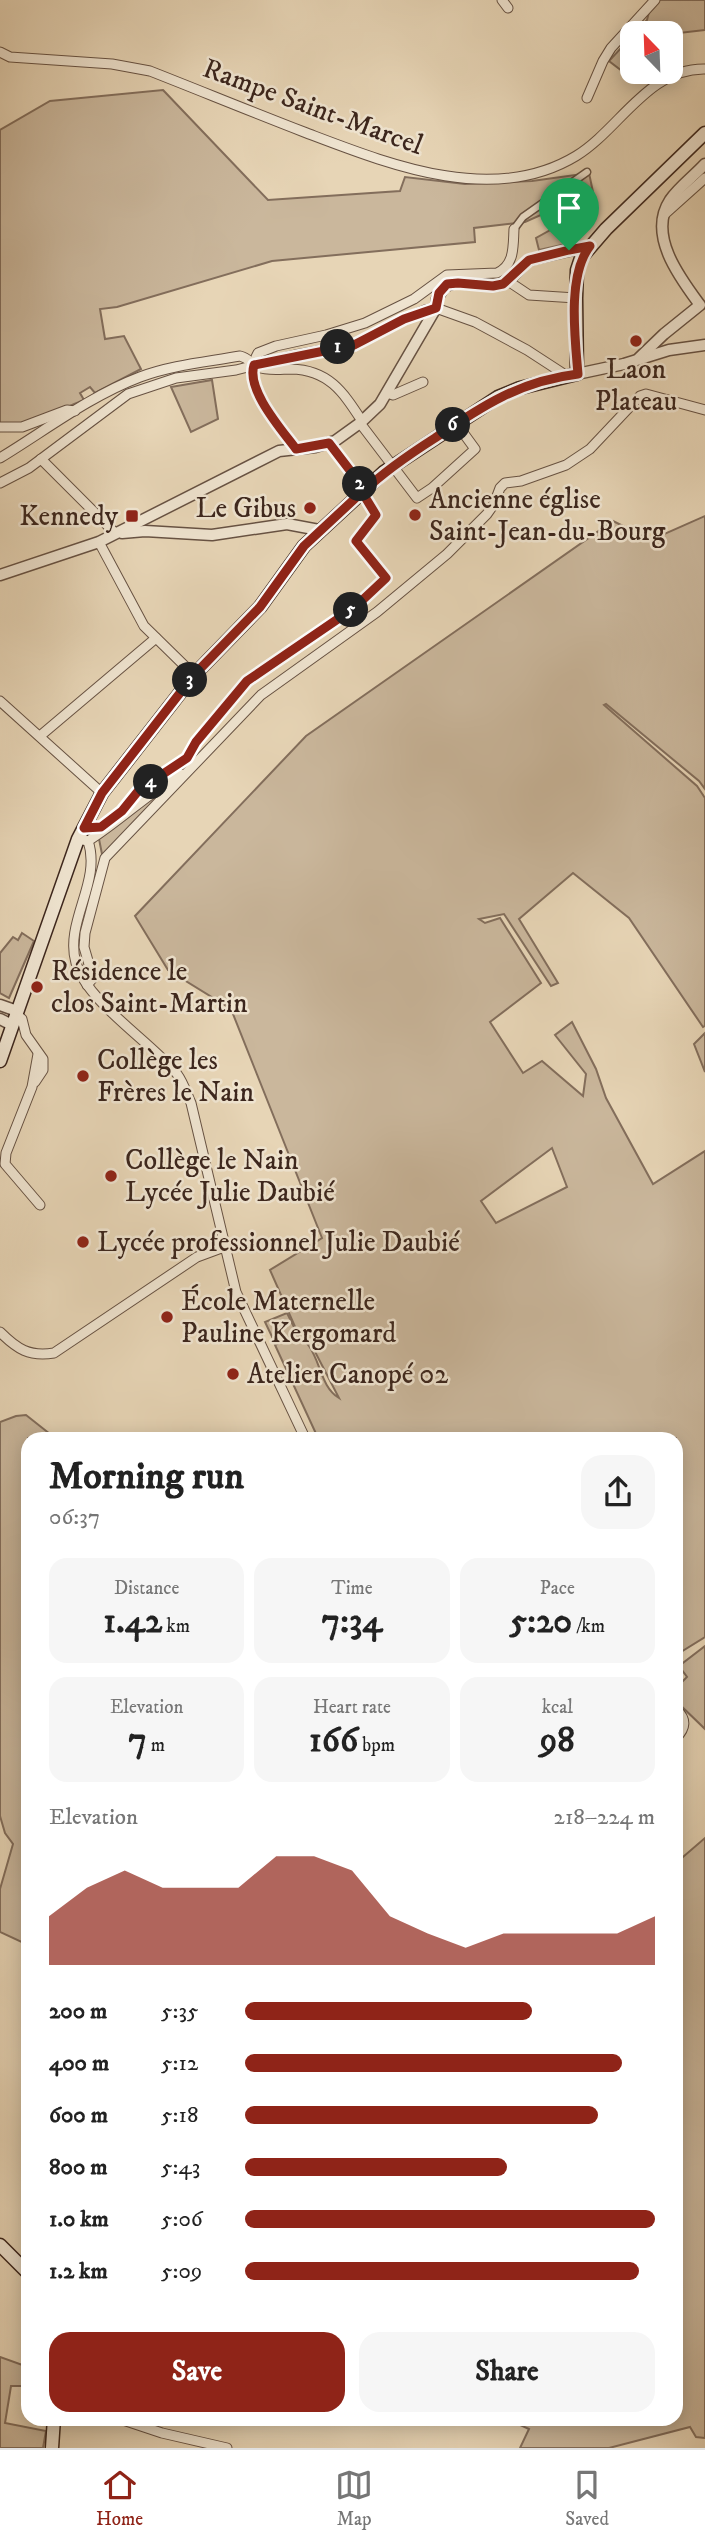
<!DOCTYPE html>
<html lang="en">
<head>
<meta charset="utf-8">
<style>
	:root { --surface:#fff; --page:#f6f6f6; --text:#222; --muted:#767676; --line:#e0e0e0; --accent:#8f2418 }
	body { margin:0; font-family:"IM FELL DW Pica",serif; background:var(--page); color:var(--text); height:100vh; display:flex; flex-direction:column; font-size:26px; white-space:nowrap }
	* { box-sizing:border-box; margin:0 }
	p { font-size:23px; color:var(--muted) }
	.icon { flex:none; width:38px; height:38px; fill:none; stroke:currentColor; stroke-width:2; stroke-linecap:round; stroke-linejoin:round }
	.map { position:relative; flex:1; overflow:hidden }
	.details { position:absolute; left:21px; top:1432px; width:662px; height:994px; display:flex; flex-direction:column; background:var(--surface); border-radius:21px; box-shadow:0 4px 18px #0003 }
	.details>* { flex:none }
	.needle { width:46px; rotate:337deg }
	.controls { position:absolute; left:620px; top:21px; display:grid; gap:14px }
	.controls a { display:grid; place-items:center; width:63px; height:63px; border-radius:14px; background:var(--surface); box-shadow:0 4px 18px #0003; font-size:35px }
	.pin { position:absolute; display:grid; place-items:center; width:60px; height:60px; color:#fff; margin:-72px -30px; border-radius:50% 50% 50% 0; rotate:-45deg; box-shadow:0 0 7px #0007 }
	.pin .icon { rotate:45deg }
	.km { position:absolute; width:35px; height:35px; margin:-18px; border-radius:50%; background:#222; color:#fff; font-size:19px; line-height:35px; text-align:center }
	.round { display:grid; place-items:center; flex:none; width:74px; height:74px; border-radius:21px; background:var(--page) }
	.head { display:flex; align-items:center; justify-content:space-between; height:119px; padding:0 28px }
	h1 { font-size:38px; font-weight:800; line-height:52px }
	.figures { display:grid; grid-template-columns:repeat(3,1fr); gap:10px; height:119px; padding:7px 28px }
	.figures div { display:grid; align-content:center; border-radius:18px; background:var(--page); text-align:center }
	.figures b { font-size:35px; font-weight:800 }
	.figures small { font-size:19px; font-weight:400 }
	.figures p { font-size:19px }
	.chart { height:196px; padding:14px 28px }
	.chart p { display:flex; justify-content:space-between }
	.chart svg { width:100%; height:126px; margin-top:7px; fill:var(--accent); opacity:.7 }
	.cta { display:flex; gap:14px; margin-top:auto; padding:14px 28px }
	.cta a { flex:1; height:80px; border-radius:21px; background:var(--accent); color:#fff; font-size:28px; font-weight:800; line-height:80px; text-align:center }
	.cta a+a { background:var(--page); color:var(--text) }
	ul { padding:0 28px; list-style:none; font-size:23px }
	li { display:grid; grid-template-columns:112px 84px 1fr; align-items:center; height:52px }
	li i { height:18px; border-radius:9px; background:var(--accent) }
	.menu { display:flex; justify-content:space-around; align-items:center; height:98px; border-top:2px solid var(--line); background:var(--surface); font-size:19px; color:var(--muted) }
	.menu a { display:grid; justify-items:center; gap:4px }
	.menu .active { color:var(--accent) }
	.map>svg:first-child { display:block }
</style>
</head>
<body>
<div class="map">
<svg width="705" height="2448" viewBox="0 0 705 2448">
	<rect width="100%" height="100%" fill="#e7d5b6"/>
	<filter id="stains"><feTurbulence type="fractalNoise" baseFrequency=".00286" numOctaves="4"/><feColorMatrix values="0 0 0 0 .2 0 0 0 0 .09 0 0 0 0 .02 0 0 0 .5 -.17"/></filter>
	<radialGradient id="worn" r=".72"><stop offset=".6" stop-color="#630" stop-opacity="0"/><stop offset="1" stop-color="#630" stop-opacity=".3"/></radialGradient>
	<g fill="#cab79c" stroke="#836e5c" stroke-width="2" fill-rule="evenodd">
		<path d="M652,0H705V30L670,34L634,33L647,20Z"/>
		<path d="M632,36V63L622,71L609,61Z"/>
		<path d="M163,90L268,200L400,191L405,177L465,184L532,181L589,173L593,192L525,222L474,228L475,242L272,261L117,307L100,309L105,339L124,336L141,369L95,393L90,387L80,393L84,400C57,411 30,425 0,426V130L50,101Z"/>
		<path d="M563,223L575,242L539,250L536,238Z"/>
		<path d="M212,380L218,419L191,432L171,387Z"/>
		<path d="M705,516V789L699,781L606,704L604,705L697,786L705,798V1026L703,1027L629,918L573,873L519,919L558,983L551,986L504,914L479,919L485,923L500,918L541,983L490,1022L523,1073L542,1061L583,1096L586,1074L555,1035L572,1022L596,1069L606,1098L653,1184L705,1151V1637L676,1655V1438H318L275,1345L298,1334C301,1340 306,1341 309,1346C321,1363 321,1387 339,1398L311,1344L300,1338L270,1270L322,1238L231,1009L168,970L135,916L306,736L613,521L651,540ZM552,1148L567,1187L496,1223L481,1201Z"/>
		<path d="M169,783L171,785L104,855L102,854L99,839Z"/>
		<path d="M22,933L34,941L9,998L0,993V953L13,937L18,940Z"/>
		<path d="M705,1033V1072L694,1044Z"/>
		<path d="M287,1313L297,1333L275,1343L265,1322Z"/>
		<path d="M26,1415L55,1438H28V1945L0,1932V1889L13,1844L5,1833L0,1816V1422L16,1416Z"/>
		<path d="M705,1646V1729L676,1701V1688L687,1677L679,1666Z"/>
		<path d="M705,1838V2438L696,2437L690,2427L609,2448H520L529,2429L507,2419L676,2418V1863Z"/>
		<path d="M0,2357L28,2367V2386H11L5,2423L46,2431L43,2448H0Z"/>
	</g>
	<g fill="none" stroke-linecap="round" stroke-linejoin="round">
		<g stroke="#675243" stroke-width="9">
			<path id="pedestrian" d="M514,229L523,217L587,172"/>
		</g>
		<g stroke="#675243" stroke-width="11">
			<g id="minor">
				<path d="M502,0L508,8"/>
				<path d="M0,52L10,57L112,64L150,71C201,91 252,112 304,132C386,163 492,207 576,156C620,129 648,68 705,69"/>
				<path d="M587,98L603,61L611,48L655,0"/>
				<path d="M665,214L705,178"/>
				<path d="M508,281L529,295L576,298"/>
				<path d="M387,393L393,395L423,382"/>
				<path d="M360,423L417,498L432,488L475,449L456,423"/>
				<path d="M0,427H22L67,410L75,411"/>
				<path d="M329,443L365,490"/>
				<path d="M296,449C278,426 240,384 258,353L276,346L326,335L365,323L414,299L447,275L497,273C515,265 513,246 514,229"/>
				<path d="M0,458C46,430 90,396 140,377C172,365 207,362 240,356C249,358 251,364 258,367C267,371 282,369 291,369C329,370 343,392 362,421"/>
				<path d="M41,459L115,533"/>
				<path d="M0,483L29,468L128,394L176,378L236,370L295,355L353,345L404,319L425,310L436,308L475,322L527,350L567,376"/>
				<path d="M99,542L144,626L194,675"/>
				<path d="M0,701L102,793"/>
				<path d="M40,736L156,638"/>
				<path d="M84,828L101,827L122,811L139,790L187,758L196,742L247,681L354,608L386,577L356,541L376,515L362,492"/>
				<path d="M78,839L88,841C102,882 64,922 76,963C88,1003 150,1041 177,1074C183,1082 187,1094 191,1103L236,1292L305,1438"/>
				<path d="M88,841C120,821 148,793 181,774"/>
				<path d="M87,985L93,978L84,947L85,933L105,858L261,695L377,612L447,554L487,514L494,504L500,488L505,483L521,481L566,465L590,449L640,396L646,394L705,410"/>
				<path d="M16,1014L22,1019L26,1035L43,1059V1070L35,1082"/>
				<path d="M38,1054L32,1087L6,1153L5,1164L40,1205"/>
				<path d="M0,1332C17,1349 29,1357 54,1353L197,1257L224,1247"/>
				<path d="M676,1709C687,1719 686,1728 676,1738"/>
				<path d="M117,2418L162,2433L227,2448"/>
			</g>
		</g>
		<g stroke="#675243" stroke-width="13">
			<g id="tertiary">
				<path d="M639,358L664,334L700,305C680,278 647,235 670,200C679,187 694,176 705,164"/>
				<path d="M577,374L624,364L669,350L705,345"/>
				<path d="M122,533L145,531L212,535L287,524L319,530"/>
				<path d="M0,575L99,542L279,451L315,447L335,441L360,423L380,404L436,308L437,299L444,287L454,283L498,285L508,281L529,260L590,246"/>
				<path d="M0,1005L17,1011"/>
				<path d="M0,1019L12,1025"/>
			</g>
		</g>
		<g stroke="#3c261d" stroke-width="15">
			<g id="secondary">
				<path d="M0,1061L78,839L102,793L194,675L260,607L304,546L384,472L498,397L520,388L577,374L576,298L577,270L581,258L606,229L705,133"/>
				<path d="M0,2245L28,2273"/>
				<path d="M52,2448L54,2418"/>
			</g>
		</g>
		<use href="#pedestrian" stroke="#efe4d0" stroke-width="6"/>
		<use href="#minor" stroke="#efe4d0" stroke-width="9"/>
		<use href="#tertiary" stroke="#efe4d0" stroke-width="10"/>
		<use href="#secondary" stroke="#efe4d0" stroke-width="12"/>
	</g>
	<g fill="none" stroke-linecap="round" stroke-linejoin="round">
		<g stroke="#fff" stroke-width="14">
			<path id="route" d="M569,250L529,260L503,284L493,286L458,283L447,284L439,293L436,308L404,319L354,345L254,365C246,390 282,430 296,449L329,443L365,490L362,492L304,546L260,607L194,675L102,793L84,828L101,827L122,811L139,790L187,758L196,742L247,681L354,608L386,578L356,541L376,515L362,492L365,490C386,470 410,454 435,438C482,406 520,381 578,374C575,338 567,275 590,246L569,250"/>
		</g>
		<use href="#route" stroke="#8f2418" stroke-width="9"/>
	</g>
	<g fill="#8f2418" stroke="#efe4d0" stroke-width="2.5">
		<circle cx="636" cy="341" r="7"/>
		<circle cx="310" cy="508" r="7"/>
		<circle cx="415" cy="515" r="7"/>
		<rect x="125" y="509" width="14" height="14" rx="3.5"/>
		<circle cx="37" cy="987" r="7"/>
		<circle cx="83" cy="1076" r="7"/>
		<circle cx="111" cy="1176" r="7"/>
		<circle cx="83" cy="1242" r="7"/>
		<circle cx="167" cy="1317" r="7"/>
		<circle cx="233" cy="1374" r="7"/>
	</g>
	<g text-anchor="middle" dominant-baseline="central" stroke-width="5" stroke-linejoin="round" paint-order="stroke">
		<g font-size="28" fill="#3c261d" stroke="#efe4d0">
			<text transform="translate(313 107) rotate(20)">Rampe Saint-Marcel</text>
		</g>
		<g font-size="28" fill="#3c261d" stroke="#efe4d0" text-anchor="start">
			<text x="636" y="369" text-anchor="middle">Laon<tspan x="636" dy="32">Plateau</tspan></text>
			<text x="429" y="499">Ancienne église<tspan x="429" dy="32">Saint-Jean-du-Bourg</tspan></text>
			<text x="296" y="508" text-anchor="end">Le Gibus</text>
			<text x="118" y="516" text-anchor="end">Kennedy</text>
			<text x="51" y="971">Résidence le<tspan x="51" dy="32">clos Saint-Martin</tspan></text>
			<text x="97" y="1060">Collège les<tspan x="97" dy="32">Frères le Nain</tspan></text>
			<text x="125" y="1160">Collège le Nain<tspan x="125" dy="32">Lycée Julie Daubié</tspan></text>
			<text x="97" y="1242">Lycée professionnel Julie Daubié</text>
			<text x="181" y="1301">École Maternelle<tspan x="181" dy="32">Pauline Kergomard</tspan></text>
			<text x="247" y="1374">Atelier Canopé 02</text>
		</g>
	</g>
	<rect width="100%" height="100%" filter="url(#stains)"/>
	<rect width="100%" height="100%" fill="url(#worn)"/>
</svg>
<div class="controls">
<a><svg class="needle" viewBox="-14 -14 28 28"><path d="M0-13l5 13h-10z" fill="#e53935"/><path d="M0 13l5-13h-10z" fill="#767676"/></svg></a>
</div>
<div class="pin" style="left:569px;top:250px;background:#1e9e55"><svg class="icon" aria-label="arrive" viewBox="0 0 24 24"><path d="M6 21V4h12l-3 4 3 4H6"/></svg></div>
<b class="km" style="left:338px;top:347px">1</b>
<b class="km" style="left:360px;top:484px">2</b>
<b class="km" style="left:190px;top:680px">3</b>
<b class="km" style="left:151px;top:782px">4</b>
<b class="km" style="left:351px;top:610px">5</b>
<b class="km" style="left:453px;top:425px">6</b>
<section class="details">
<div class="head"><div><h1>Morning run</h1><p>06:37</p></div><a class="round"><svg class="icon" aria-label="share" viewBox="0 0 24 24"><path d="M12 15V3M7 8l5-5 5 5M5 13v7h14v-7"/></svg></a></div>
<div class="figures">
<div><p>Distance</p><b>1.42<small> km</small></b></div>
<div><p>Time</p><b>7:34</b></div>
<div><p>Pace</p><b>5:20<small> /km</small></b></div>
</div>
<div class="figures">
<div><p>Elevation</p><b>7<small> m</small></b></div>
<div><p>Heart rate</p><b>166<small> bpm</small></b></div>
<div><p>kcal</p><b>98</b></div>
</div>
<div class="chart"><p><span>Elevation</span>218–224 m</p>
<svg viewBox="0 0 160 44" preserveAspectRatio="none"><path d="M0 44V27L10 17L20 11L30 17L40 17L50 17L60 6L70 6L80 11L90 27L100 33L110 38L120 33L130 33L140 33L150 33L160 27V44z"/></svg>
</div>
<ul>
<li><b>200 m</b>5:35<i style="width:70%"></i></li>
<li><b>400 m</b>5:12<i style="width:92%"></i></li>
<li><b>600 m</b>5:18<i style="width:86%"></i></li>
<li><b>800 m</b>5:43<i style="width:64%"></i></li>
<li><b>1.0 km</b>5:06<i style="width:100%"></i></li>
<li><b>1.2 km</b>5:09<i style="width:96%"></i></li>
</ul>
<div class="cta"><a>Save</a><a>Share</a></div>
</section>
</div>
<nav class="menu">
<a class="active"><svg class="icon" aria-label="home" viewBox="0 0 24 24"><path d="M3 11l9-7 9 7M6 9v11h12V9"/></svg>Home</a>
<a><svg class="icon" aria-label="map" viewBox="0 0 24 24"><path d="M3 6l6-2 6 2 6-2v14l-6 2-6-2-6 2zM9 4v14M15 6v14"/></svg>Map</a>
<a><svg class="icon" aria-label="saved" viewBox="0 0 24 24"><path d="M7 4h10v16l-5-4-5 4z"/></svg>Saved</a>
</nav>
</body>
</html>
